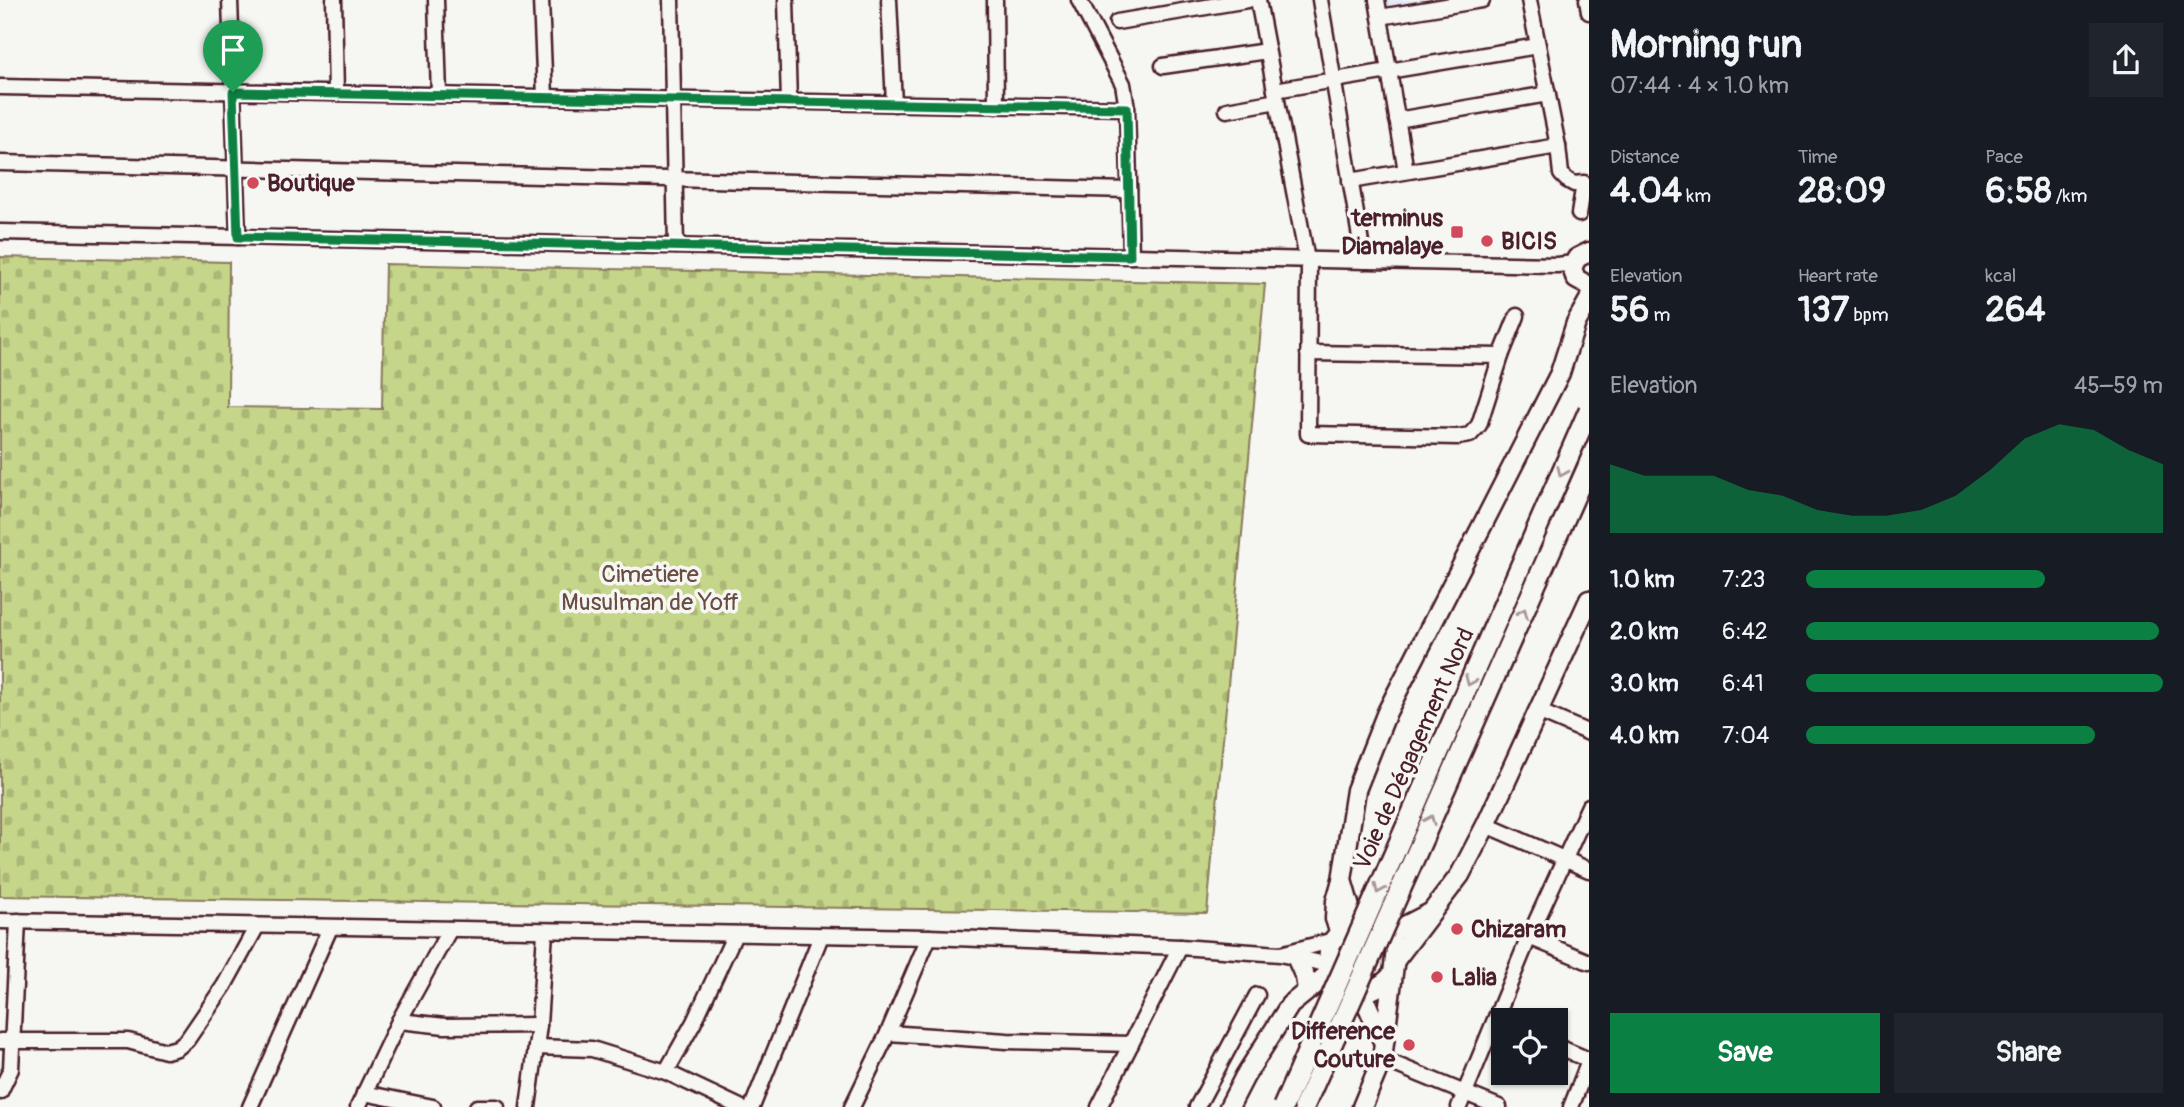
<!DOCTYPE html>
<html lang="en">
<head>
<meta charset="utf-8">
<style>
	:root { --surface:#171b24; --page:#20242c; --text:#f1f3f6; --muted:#9ea1a6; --accent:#0b8043 }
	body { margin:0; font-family:Pangolin,sans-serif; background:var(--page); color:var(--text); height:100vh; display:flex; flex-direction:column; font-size:26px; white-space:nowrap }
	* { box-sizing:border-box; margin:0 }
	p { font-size:23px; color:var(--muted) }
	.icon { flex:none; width:38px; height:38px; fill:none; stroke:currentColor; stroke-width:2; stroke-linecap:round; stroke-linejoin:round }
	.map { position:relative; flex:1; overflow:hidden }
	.sheet { display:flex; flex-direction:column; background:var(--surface); width:595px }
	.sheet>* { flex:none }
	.buttons { position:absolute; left:1491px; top:1008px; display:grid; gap:14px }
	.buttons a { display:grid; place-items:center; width:77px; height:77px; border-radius:0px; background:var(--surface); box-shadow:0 2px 5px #0004; font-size:35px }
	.pin { position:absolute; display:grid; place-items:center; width:60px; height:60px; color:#fff; margin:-72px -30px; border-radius:50% 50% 50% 0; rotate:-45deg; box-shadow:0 0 7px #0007 }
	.pin .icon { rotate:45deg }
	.round { display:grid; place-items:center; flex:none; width:74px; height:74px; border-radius:0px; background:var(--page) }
	.summary { display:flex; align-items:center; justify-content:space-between; height:119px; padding:0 21px }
	h1 { font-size:38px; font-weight:800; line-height:52px }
	.figures { display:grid; grid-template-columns:repeat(3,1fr); gap:10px; height:119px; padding:7px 21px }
	.figures div { display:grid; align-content:center }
	.figures b { font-size:35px; font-weight:800 }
	.figures small { font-size:19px; font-weight:400 }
	.figures p { font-size:19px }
	.chart { height:196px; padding:14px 21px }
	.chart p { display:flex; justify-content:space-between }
	.chart svg { width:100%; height:126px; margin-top:7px; fill:var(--accent); opacity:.7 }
	.button { display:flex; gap:14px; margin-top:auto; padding:14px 21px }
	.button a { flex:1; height:80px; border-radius:0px; background:var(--accent); color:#fff; font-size:28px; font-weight:800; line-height:80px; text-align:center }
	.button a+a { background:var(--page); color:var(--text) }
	ul { padding:0 21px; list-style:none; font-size:23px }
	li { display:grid; grid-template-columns:112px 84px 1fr; align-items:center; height:52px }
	li i { height:18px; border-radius:9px; background:var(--accent) }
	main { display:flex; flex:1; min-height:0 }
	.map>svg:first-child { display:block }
</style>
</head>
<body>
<main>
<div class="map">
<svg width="1589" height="1107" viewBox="0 0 1589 1107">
	<defs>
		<pattern id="cemetery-stones" width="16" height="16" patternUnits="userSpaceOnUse" patternTransform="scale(1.75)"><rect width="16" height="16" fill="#c5d68a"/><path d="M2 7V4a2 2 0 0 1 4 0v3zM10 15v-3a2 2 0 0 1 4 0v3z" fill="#abb777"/></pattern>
	</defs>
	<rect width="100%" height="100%" fill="#f6f6f2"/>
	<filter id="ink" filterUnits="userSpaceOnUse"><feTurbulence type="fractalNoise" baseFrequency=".0143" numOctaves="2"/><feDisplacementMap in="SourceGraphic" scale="14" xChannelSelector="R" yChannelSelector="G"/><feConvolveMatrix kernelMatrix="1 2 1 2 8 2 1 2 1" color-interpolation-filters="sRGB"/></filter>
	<g filter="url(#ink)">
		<path fill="#e5e9f5" d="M1381,0H1464L1382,13Z"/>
		<path fill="url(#cemetery-stones)" stroke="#887a5a" stroke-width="2" d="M0,257L229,262L228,407L382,409L385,264L1265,284L1207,913L0,896Z"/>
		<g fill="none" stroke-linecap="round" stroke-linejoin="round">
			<g stroke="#4a1f2b" stroke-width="19">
				<g id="minor">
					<path d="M230,0L238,237"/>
					<path d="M334,0L336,93"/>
					<path d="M436,0L439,95"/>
					<path d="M541,0L545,97"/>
					<path d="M671,0L676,246"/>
					<path d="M786,0L789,102"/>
					<path d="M889,0L894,104"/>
					<path d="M995,0L996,106"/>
					<path d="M1079,0L1123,84L1127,108L1131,256"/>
					<path d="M1258,0L1307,260"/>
					<path d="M1320,0L1364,261"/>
					<path d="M1377,0L1406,171"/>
					<path d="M1529,0L1558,146L1561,174L1567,180L1574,184L1584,183L1579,214"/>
					<path d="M1587,0L1589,12"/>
					<path d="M1380,17L1482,0"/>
					<path d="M1117,22L1248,0"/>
					<path d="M1163,66L1267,51"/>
					<path d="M0,87L1127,108"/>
					<path d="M1275,90L1538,46"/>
					<path d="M1227,110L1277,101"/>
					<path d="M1397,120L1548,94"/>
					<path d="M0,163L1129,190"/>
					<path d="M1350,181L1558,146"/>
					<path d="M0,232L1557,265L1574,263"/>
					<path d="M1309,260L1308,434L1458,437L1470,435L1479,425L1501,356L1517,316"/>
					<path d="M1308,353L1501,356"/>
					<path d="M1538,711L1589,733"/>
					<path d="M1486,825L1589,870"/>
					<path d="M0,921L929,937L1180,947L1280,954L1330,965"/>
					<path d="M1529,937L1589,962"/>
					<path d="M1281,954L1334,940"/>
					<path d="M399,1021L445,1026L539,1025"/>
					<path d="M888,1033L1007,1041L1131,1044"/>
					<path d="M0,1041H128L166,1051L177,1048L187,1040L224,986L257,926"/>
					<path d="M1556,1046L1589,1060"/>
					<path d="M536,1047L592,1049L666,1072L740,1107"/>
					<path d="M1382,1059L1499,1107"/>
					<path d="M666,1072L694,1022L735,934"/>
					<path d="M0,1092L11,1069L18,921"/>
					<path d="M364,1093L433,1107"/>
					<path d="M250,1107L330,928"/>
					<path d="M358,1107L399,1021L450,929"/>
					<path d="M477,1107H497"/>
					<path d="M528,1107L539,1025L545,932"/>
					<path d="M752,1107L821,936"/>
					<path d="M852,1107L888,1033L929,937"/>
					<path d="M1099,1107L1180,947"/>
					<path d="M1197,1107L1257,995"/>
					<path d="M1459,1107L1529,937L1589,806"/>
					<path d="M1571,1107L1589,1061"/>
				</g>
			</g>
			<g stroke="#4a1f2b" stroke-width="23">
				<g id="major">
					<path d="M1589,252L1577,258L1572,268L1576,279L1589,286"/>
					<path d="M1342,880L1355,925"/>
					<path d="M1340,933L1335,919L1336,901L1342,880L1356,790L1387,712L1560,373L1576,323L1589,300"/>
					<path d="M1387,935L1428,914"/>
					<path d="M1297,959L1305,977L1307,989"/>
					<path d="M1396,959L1460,875L1486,825L1589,600"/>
					<path d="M1361,991L1383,1041"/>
					<path d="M1229,1107L1245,1076L1290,1005L1332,971"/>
					<path d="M1362,1107L1382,1059L1396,950C1377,901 1311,931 1333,973C1337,981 1344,987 1353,990C1368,994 1381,987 1391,976"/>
				</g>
			</g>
			<use href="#minor" stroke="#f6f6f2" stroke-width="14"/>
			<use href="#major" stroke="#f6f6f2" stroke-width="18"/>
			<g stroke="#4a1f2b" stroke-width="24" stroke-linecap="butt">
				<g id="highway-bridge">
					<path d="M1283,1107L1589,410"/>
					<path d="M1304,1107L1589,464"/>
				</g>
			</g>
			<use href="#highway-bridge" stroke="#f6f6f2" stroke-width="19"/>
		</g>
		<defs><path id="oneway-chevron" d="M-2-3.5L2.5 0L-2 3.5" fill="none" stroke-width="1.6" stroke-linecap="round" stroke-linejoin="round" transform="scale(1.75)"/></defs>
		<g stroke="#a99598">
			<use href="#oneway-chevron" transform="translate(1562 472) rotate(114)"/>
			<use href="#oneway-chevron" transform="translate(1523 613) rotate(-66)"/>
			<use href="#oneway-chevron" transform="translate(1470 681) rotate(114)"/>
			<use href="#oneway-chevron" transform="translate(1430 820) rotate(-66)"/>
			<use href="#oneway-chevron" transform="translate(1379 889) rotate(114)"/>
		</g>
	</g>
	<g fill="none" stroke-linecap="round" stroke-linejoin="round" filter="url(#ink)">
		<g stroke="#fff" stroke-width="14">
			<path id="route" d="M233,92L1127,108L1130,256L238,237Z"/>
		</g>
		<use href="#route" stroke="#0b8043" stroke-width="9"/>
	</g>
	<g fill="#d1495b" stroke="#f6f6f2" stroke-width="2.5">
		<circle cx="253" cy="183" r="7"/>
		<rect x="1450" y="225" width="14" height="14" rx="3.5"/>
		<circle cx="1487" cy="241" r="7"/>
		<circle cx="1457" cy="929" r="7"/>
		<circle cx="1437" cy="977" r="7"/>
		<circle cx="1409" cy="1045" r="7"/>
	</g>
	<g text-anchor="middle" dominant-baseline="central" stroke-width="7" stroke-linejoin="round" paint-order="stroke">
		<g font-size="24" font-weight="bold" fill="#4a1f2b" stroke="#f6f6f2" text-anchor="start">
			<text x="267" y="183">Boutique</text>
			<text x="1443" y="218" text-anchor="end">terminus<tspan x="1443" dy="28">Diamalaye</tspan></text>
			<text x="1501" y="241">BICIS</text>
			<text x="1471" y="929">Chizaram</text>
			<text x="1451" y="977">Lalia</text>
			<text x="1395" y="1031" text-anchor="end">Difference<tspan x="1395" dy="28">Couture</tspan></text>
		</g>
		<g font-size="24" fill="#694d43" stroke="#f6f6f2">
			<text x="650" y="574">Cimetiere<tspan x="650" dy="28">Musulman de Yoff</tspan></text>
		</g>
		<g font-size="24" fill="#4a1f2b" stroke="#f6f6f2">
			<text transform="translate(1414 749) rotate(-66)">Voie de Dégagement Nord</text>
		</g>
	</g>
</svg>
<div class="buttons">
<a><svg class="icon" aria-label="locate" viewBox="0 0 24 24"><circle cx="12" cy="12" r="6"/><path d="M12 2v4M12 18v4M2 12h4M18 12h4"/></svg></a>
</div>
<div class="pin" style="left:233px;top:92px;background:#1e9e55"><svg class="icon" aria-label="arrive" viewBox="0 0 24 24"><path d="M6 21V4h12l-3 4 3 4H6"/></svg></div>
</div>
<section class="sheet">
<div class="summary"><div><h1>Morning run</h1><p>07:44 · 4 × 1.0 km</p></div><a class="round"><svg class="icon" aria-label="share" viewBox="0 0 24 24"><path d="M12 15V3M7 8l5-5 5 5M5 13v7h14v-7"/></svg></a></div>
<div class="figures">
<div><p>Distance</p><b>4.04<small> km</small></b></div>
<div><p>Time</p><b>28:09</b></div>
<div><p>Pace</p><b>6:58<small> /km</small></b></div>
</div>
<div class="figures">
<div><p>Elevation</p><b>56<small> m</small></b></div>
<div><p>Heart rate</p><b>137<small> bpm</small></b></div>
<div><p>kcal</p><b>264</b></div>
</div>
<div class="chart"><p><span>Elevation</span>45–59 m</p>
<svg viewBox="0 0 160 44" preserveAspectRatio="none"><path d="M0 44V20L10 24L20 24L30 24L40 29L50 31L60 36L70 38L80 38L90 36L100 31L110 22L120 11L130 6L140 8L150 15L160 20V44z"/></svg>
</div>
<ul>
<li><b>1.0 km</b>7:23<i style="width:67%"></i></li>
<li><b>2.0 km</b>6:42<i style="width:99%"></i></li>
<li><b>3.0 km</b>6:41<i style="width:100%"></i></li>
<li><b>4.0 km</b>7:04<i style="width:81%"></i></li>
</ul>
<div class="button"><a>Save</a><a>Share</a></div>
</section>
</main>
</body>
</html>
